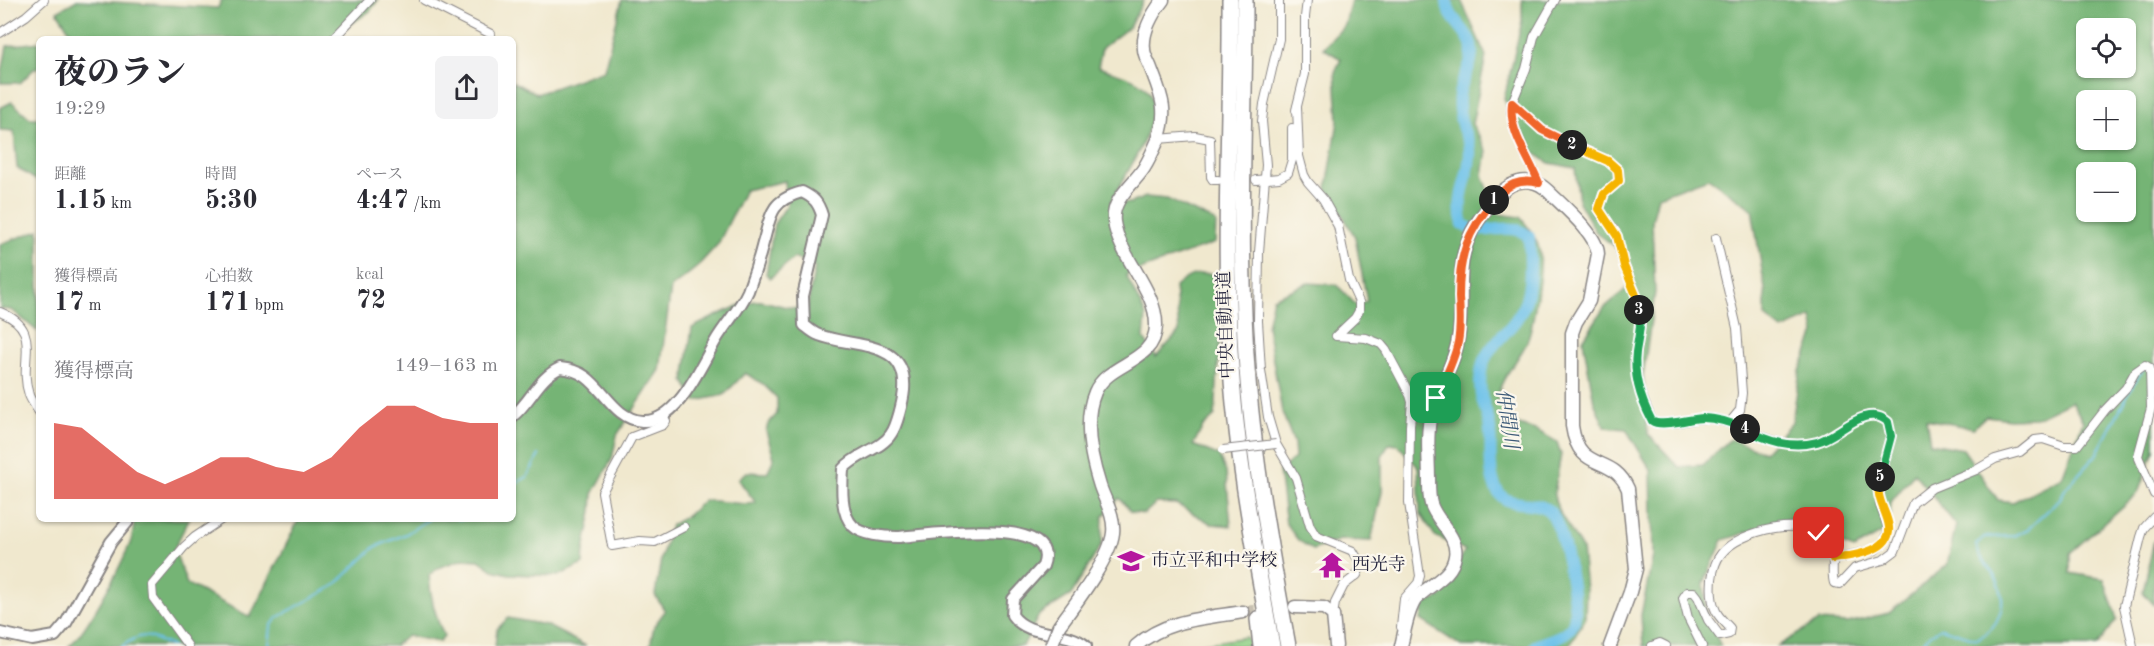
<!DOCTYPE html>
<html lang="ja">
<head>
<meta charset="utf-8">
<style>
	:root { --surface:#fff; --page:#f2f2f3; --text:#2b2b33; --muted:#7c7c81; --accent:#d93025 }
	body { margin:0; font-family:"Old Standard TT","Noto Serif JP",serif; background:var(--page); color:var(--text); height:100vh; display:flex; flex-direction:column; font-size:22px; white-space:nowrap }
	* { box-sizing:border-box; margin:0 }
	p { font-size:20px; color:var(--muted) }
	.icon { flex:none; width:33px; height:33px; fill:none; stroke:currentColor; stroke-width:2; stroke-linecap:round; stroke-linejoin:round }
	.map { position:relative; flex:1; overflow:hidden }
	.sheet { position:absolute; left:36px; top:36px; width:480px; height:486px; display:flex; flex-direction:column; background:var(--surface); border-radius:9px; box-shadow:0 2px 4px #0004 }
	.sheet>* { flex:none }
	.controls { position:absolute; left:2076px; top:18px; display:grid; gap:12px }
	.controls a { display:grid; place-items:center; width:60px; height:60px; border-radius:9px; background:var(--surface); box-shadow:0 2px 4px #0004; font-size:30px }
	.pin { position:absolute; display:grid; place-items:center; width:51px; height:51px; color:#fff; margin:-26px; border-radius:12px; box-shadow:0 3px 9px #0006 }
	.km { position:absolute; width:30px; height:30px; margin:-15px; border-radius:50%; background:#222; color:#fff; font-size:16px; line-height:30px; text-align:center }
	.round { display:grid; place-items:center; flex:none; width:63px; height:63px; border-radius:9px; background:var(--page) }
	.head { display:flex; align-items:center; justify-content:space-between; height:102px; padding:0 18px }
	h1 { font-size:33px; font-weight:800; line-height:45px }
	.stats { display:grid; grid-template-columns:repeat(3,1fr); gap:9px; height:102px; padding:6px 18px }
	.stats div { display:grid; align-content:center }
	.stats b { font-size:26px; font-weight:800 }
	.stats small { font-size:16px; font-weight:400 }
	.stats p { font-size:16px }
	.chart { height:168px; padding:12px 18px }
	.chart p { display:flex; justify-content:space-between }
	.chart svg { width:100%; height:108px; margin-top:6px; fill:var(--accent); opacity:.7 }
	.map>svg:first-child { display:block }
</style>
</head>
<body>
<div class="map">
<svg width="2154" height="646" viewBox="0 0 2154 646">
	<rect width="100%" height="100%" fill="#fbf7ec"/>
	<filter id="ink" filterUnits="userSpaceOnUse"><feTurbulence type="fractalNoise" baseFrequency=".0167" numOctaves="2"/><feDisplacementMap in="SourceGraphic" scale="12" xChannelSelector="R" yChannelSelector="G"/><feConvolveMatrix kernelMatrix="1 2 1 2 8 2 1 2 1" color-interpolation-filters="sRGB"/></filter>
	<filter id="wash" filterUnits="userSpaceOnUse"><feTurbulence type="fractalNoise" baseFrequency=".008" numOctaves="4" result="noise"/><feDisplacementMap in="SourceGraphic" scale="24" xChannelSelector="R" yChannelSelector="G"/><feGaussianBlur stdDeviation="1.35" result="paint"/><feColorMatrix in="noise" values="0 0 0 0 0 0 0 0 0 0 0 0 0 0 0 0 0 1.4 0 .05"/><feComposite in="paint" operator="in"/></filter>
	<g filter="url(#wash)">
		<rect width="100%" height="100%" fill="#f0e8ce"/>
		<path fill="#92d288" stroke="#5a7a62" stroke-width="1.5" d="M1246,637L1252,646H1190L1196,645Z"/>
		<g fill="#75b474" stroke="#4c6b58" stroke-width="1.5" fill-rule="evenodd">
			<path d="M77,0L218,8L221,0H378L370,11L329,39H49L71,33L57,11Z"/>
			<path d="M622,0H1144L1129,27L1102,48L1098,67C1114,73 1137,76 1148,91C1167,115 1123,178 1111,202L1130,203L1146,197L1167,199L1216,222L1215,243L1126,275L1146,316L1144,339L1156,357L1179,332L1175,287C1189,274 1197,272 1216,274L1222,305L1215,416L1203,427L1193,445L1218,455L1226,472L1231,526L1212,524L1176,504L1156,503L1144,514L1131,512L1119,498L1103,517L1102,544L1071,595L1039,615L1023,646H650L654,626L665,611L655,595L661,559L671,525L687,516L704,500L745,504L756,503L738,479L746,472L767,473L774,458L766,431L768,424L777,414V398L763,384L745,373L724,395L696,401L684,381L692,328C706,321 746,299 761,301C780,304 787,310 807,308L815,267L794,258L770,278L766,274L774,224L787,205L785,181L745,190L718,244L696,268L671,288L660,370L617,435L612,459L593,494L592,511L584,550L583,564L558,576L509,574L493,570L479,560L463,559L440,567L429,575C430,597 435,616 444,636L439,642L408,636L396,644V646H69C88,630 118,571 129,546C133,538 133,528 135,519H189L174,549L187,584L250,617L299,519H513V82L537,94L604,70Z"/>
			<path d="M1351,0H1461L1486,56L1472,124L1487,151L1483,175L1497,214L1520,217C1529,228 1538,239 1540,254C1542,271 1533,331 1525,346C1516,364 1499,380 1497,400L1516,424L1538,431L1557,442L1561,454L1554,494L1558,510L1582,549L1586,590L1585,619L1569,646H1461L1421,620L1423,605L1441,597L1465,550L1435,536L1420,513L1418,467L1398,445L1389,444L1382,456V492L1371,541L1340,540L1313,550L1298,540L1286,524L1279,471L1295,458L1294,443L1282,412L1267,326L1273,298L1308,283L1337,285L1356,305L1367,301L1355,237L1327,188L1338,121L1335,72L1341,59L1323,48L1345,25Z"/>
			<path d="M1522,0H2154V450L2138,493L2070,553V573L2104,579L2117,619L2097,646H1778L1819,621L1848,623L1889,613L1947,565L1956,525L1914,473L1891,502L1889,529L1854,549L1816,534L1789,519L1723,540L1704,583L1706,616L1721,646H1643L1641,615L1653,556L1651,470L1626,429L1605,427L1594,402L1583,340L1604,308L1633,283L1624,254L1596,232L1579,202L1575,168L1549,163L1527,148L1504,99L1522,21ZM2086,28H2126V68H2086ZM2086,100H2126V140H2086ZM2086,172H2126V212H2086ZM1708,178L1752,209L1765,289V317L1782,330L1812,317L1815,333L1800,371L1792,422L1764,452L1730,439L1703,465L1679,467L1648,434L1643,375L1655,292L1652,221L1658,196ZM2071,401L2083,421L2062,477L2013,502L1998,500L1963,449L1930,443L1926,419L1973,428L1986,416L2010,419L2036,418Z"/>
			<path d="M39,42V67L34,69L20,83H0L7,46Z"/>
			<path d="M12,102L30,118H39V182L17,168L14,131L0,130V108Z"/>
			<path d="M39,230V319L37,331L12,310L0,309V244Z"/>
			<path d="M2154,540V605L2143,592Z"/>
			<path d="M508,618L546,625L586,646H495L497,629Z"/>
		</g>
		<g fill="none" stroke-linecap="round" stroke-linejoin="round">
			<g stroke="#6cc1e9" stroke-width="2">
				<path d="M513,484L527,477L539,455"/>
				<path d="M457,519H465"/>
				<path d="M122,646C145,630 147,636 172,646"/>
				<path d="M269,646L271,626L278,617L334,586L375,547L406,534L429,519"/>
				<path d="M1919,646L1931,634L1941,628L1977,639C1999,628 2008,605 1998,582C1991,568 1980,561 1976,545L1984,537L2013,536L2028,529L2059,500L2066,488L2096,455L2134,383L2143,370"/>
			</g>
			<path stroke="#6cc1e9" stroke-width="12" d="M1447,0C1447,19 1466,27 1471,44C1476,64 1460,79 1459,97C1458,106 1460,117 1462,125C1464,134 1470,140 1470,151C1471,176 1454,198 1463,224C1482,240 1511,218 1529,237C1530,256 1532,281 1526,300C1513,340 1474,342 1481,394C1483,406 1489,417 1490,429C1492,449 1487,474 1498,492C1509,509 1533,499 1548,510C1563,522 1573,589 1575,610C1577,636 1554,637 1535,646"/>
		</g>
	</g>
	<g filter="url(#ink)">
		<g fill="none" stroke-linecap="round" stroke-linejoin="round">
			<path stroke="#c7c0b1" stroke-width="12" stroke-dasharray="12 6" stroke-linecap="butt" d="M1243,612L1295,607"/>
			<g stroke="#898584" stroke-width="10">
				<g id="street">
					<path d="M424,0L491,34"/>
					<path d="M1279,0V39L1264,104L1262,121L1266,165L1259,252L1258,321L1261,370L1268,417L1276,444L1296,478L1310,526L1316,536L1353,551L1359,561L1360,568L1357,575L1344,585L1335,603L1333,615"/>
					<path d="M0,33L26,16L44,0"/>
					<path d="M333,39L370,0"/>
					<path d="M1512,103C1522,112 1532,123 1544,131C1562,142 1608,156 1618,170L1619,181L1604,194L1599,209L1601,214L1614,229L1624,265L1638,300L1641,322L1635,363L1638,387L1652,421C1662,428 1692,418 1706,418C1747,421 1772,454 1817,442C1840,435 1865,402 1888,422L1891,436L1879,482L1880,505L1889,530L1885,541L1875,550L1833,559"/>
					<path d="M1297,107L1299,156L1304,175L1308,182L1323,199L1338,226L1349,280L1359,302V311L1355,318L1336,336L1366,338L1381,344L1386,350L1410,395L1412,402L1410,426L1409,503L1420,576L1418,583L1404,599L1401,627"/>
					<path d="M1296,110L1305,74V17L1307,0"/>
					<path d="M1158,139L1195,136L1210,139L1211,177L1213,180H1218"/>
					<path d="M1256,180L1279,178L1288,173L1292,160V128"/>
					<path d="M1539,183L1515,130L1511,112L1512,103L1526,69L1534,37L1555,0"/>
					<path d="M1716,238L1737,328L1742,393L1740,410L1730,422"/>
					<path d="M0,312C45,330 17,360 29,395C31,401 36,407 39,412"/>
					<path d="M663,416L666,421L663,425L632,437L602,492L612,546L640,541L655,542L684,527"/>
					<path d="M188,646L153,598L152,585L184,547L195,537L222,519"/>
					<path d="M1652,646L1660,643L1666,646"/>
					<path d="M1702,646L1688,618L1683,598L1687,592H1694L1698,597L1708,620L1720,636L1729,634L1730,628C1725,622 1719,618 1716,611C1711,601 1711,590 1712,579C1713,571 1716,560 1721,554C1739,530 1810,513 1829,542C1837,554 1830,570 1834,583L1840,584L1855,568L1883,560L1895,551L1913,503L1932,488L1976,470L1995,459L2020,452L2035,440L2043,439L2064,446H2077L2105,410L2126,388L2135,372L2145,365L2150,368L2151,408L2138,456L2154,494"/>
					<path d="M2133,646L2124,606L2141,537L2144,528L2154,517"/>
				</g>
			</g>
			<g stroke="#898584" stroke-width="14">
				<g id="secondary">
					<path d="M513,416C532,400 538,378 560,368C570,369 578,371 586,377C605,391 616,419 642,421C677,424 701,365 716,340C726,323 740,309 748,291C754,275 759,259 763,243C767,231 768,218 775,208C781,199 791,195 802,192C814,198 818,202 822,215L803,296L804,325C809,329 813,333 819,335C852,348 908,339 904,390C903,401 897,426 891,434C882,449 857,453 843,469C842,486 840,513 853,526C862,535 885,537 897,537C922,536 1063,513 1043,566L1013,599L1012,615C1029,639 1064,628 1086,646"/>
					<path d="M0,633L32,640L55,636L66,623L111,542L130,519"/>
				</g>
			</g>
			<g stroke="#898584" stroke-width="15">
				<g id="primary">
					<path d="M1295,607L1324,608L1333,615L1336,646"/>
					<path d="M1059,626C1075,604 1110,559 1113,533C1115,516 1105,501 1100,486C1091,458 1083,420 1095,392C1108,362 1155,363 1156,326C1157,290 1119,257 1114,222C1111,199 1133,185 1144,168C1149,160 1154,149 1158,140C1169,109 1161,95 1150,66C1148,61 1144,55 1144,49C1142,32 1153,13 1163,0"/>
					<path d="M1136,646C1166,619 1206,618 1243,612"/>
					<path d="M1401,646C1405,631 1407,611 1416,599C1429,584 1452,577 1455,556C1459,537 1436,521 1431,504C1429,497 1429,488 1429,481C1429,460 1426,434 1431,413C1438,388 1454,366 1458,340C1467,289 1448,257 1486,210C1493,201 1500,191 1511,185C1524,178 1538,181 1548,191C1563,206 1597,234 1598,254L1589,301L1576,322L1572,333V426C1579,475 1612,452 1628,489L1636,569L1630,592L1610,646"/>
				</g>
			</g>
			<g stroke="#898584" stroke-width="18">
				<g id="highway">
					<path d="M1230,0C1231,110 1224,221 1229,331C1233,438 1253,542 1272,646"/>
					<path d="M1245,0C1245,112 1239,224 1245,336C1250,441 1269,543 1288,646"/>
					<path d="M1258,619L1261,646"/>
				</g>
			</g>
			<use href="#street" stroke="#fff" stroke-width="8"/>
			<use href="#secondary" stroke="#fff" stroke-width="10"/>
			<use href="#primary" stroke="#fff" stroke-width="12"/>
			<use href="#highway" stroke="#fff" stroke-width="15"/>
			<g stroke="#898584" stroke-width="10" stroke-linecap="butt">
				<path id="street-bridge" d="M1223,450L1276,444"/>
			</g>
			<g stroke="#898584" stroke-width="15" stroke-linecap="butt">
				<path id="primary-bridge" d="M1051,646L1059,626"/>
			</g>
			<use href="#street-bridge" stroke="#fff" stroke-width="8"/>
			<use href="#primary-bridge" stroke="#fff" stroke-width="12"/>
		</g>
	</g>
	<g fill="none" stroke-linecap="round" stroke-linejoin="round" filter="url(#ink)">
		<g stroke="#fff" stroke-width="12">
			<path id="split-1" d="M1436,398C1444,380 1454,362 1458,342C1461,327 1460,312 1459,297C1459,255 1467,232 1494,200"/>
		</g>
		<g stroke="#fff" stroke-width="12">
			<path id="split-2" d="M1494,200C1507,185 1519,178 1539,183C1529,157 1508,131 1512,103L1542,130L1572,145"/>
		</g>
		<g stroke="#fff" stroke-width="12">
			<path id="split-3" d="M1572,145L1608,161L1618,170L1619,181L1604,194L1599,209L1617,236L1624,266L1638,300L1639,310"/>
		</g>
		<g stroke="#fff" stroke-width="12">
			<path id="split-4" d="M1639,310C1642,325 1638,338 1636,352C1633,376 1641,400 1652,421C1662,428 1690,418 1703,418C1719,418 1732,423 1745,429"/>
		</g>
		<g stroke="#fff" stroke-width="12">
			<path id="split-5" d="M1745,429C1768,441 1791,449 1817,442C1840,436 1865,402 1888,422L1891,436L1880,477"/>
		</g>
		<g stroke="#fff" stroke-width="12">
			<path id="split-6" d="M1819,533L1830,543L1833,559C1850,556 1892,552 1889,527C1887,510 1874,499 1880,477"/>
		</g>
		<use href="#split-1" stroke="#f0652b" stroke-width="8"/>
		<use href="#split-2" stroke="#f0652b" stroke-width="8"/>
		<use href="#split-3" stroke="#f5b400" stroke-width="8"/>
		<use href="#split-4" stroke="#22a559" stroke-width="8"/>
		<use href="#split-5" stroke="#22a559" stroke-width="8"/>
		<use href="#split-6" stroke="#f5b400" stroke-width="8"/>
	</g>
	<defs>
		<g id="school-bare" transform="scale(2.07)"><path d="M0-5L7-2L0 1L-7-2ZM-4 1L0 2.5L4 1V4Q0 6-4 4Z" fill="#b5179e" stroke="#fbf7ec" stroke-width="2.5" paint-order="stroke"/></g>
		<g id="temple-bare" transform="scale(2.07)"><path d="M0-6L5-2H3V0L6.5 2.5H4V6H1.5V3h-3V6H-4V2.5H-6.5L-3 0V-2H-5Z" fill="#b5179e" stroke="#fbf7ec" stroke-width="2.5" paint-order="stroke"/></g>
	</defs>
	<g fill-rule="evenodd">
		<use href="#school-bare" x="1131" y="561"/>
		<use href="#temple-bare" x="1332" y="565"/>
	</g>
	<g text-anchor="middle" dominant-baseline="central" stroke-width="4.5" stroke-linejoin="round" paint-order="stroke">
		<g font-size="18" fill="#22223b" stroke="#fbf7ec">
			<text transform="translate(1226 325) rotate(-92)">中央自動車道</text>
		</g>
		<g font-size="18" fill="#22223b" stroke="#fbf7ec" text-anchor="start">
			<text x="1151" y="561">市立平和中学校</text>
			<text x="1352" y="565">西光寺</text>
		</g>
		<g font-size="20" font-style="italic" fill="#3c5a78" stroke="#fbf7ec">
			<text transform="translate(1506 419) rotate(82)">仲間川</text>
		</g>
	</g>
</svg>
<div class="controls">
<a><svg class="icon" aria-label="locate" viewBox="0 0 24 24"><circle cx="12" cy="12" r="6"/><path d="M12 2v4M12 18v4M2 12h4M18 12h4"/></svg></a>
<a>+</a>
<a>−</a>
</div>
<div class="pin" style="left:1436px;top:398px;background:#1e9e55"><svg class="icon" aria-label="arrive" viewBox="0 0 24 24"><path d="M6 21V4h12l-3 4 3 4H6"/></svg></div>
<div class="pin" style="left:1819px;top:533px;background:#d93025"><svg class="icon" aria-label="check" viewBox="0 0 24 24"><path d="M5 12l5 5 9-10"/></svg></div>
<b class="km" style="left:1494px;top:200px">1</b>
<b class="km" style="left:1572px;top:145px">2</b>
<b class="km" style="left:1639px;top:310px">3</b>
<b class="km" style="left:1745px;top:429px">4</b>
<b class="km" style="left:1880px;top:477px">5</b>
<section class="sheet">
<div class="head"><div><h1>夜のラン</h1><p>19:29</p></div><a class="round"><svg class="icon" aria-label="share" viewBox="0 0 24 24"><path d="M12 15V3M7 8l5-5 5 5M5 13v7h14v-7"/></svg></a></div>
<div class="stats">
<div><p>距離</p><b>1.15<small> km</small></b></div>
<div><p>時間</p><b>5:30</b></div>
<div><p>ペース</p><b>4:47<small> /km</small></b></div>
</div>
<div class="stats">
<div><p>獲得標高</p><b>17<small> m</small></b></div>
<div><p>心拍数</p><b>171<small> bpm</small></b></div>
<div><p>kcal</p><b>72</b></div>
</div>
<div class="chart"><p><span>獲得標高</span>149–163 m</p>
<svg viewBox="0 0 160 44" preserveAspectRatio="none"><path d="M0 44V13L10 15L20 24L30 33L40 38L50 33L60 27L70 27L80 31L90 33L100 27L110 15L120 6L130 6L140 11L150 13L160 13V44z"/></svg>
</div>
</section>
</div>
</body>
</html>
